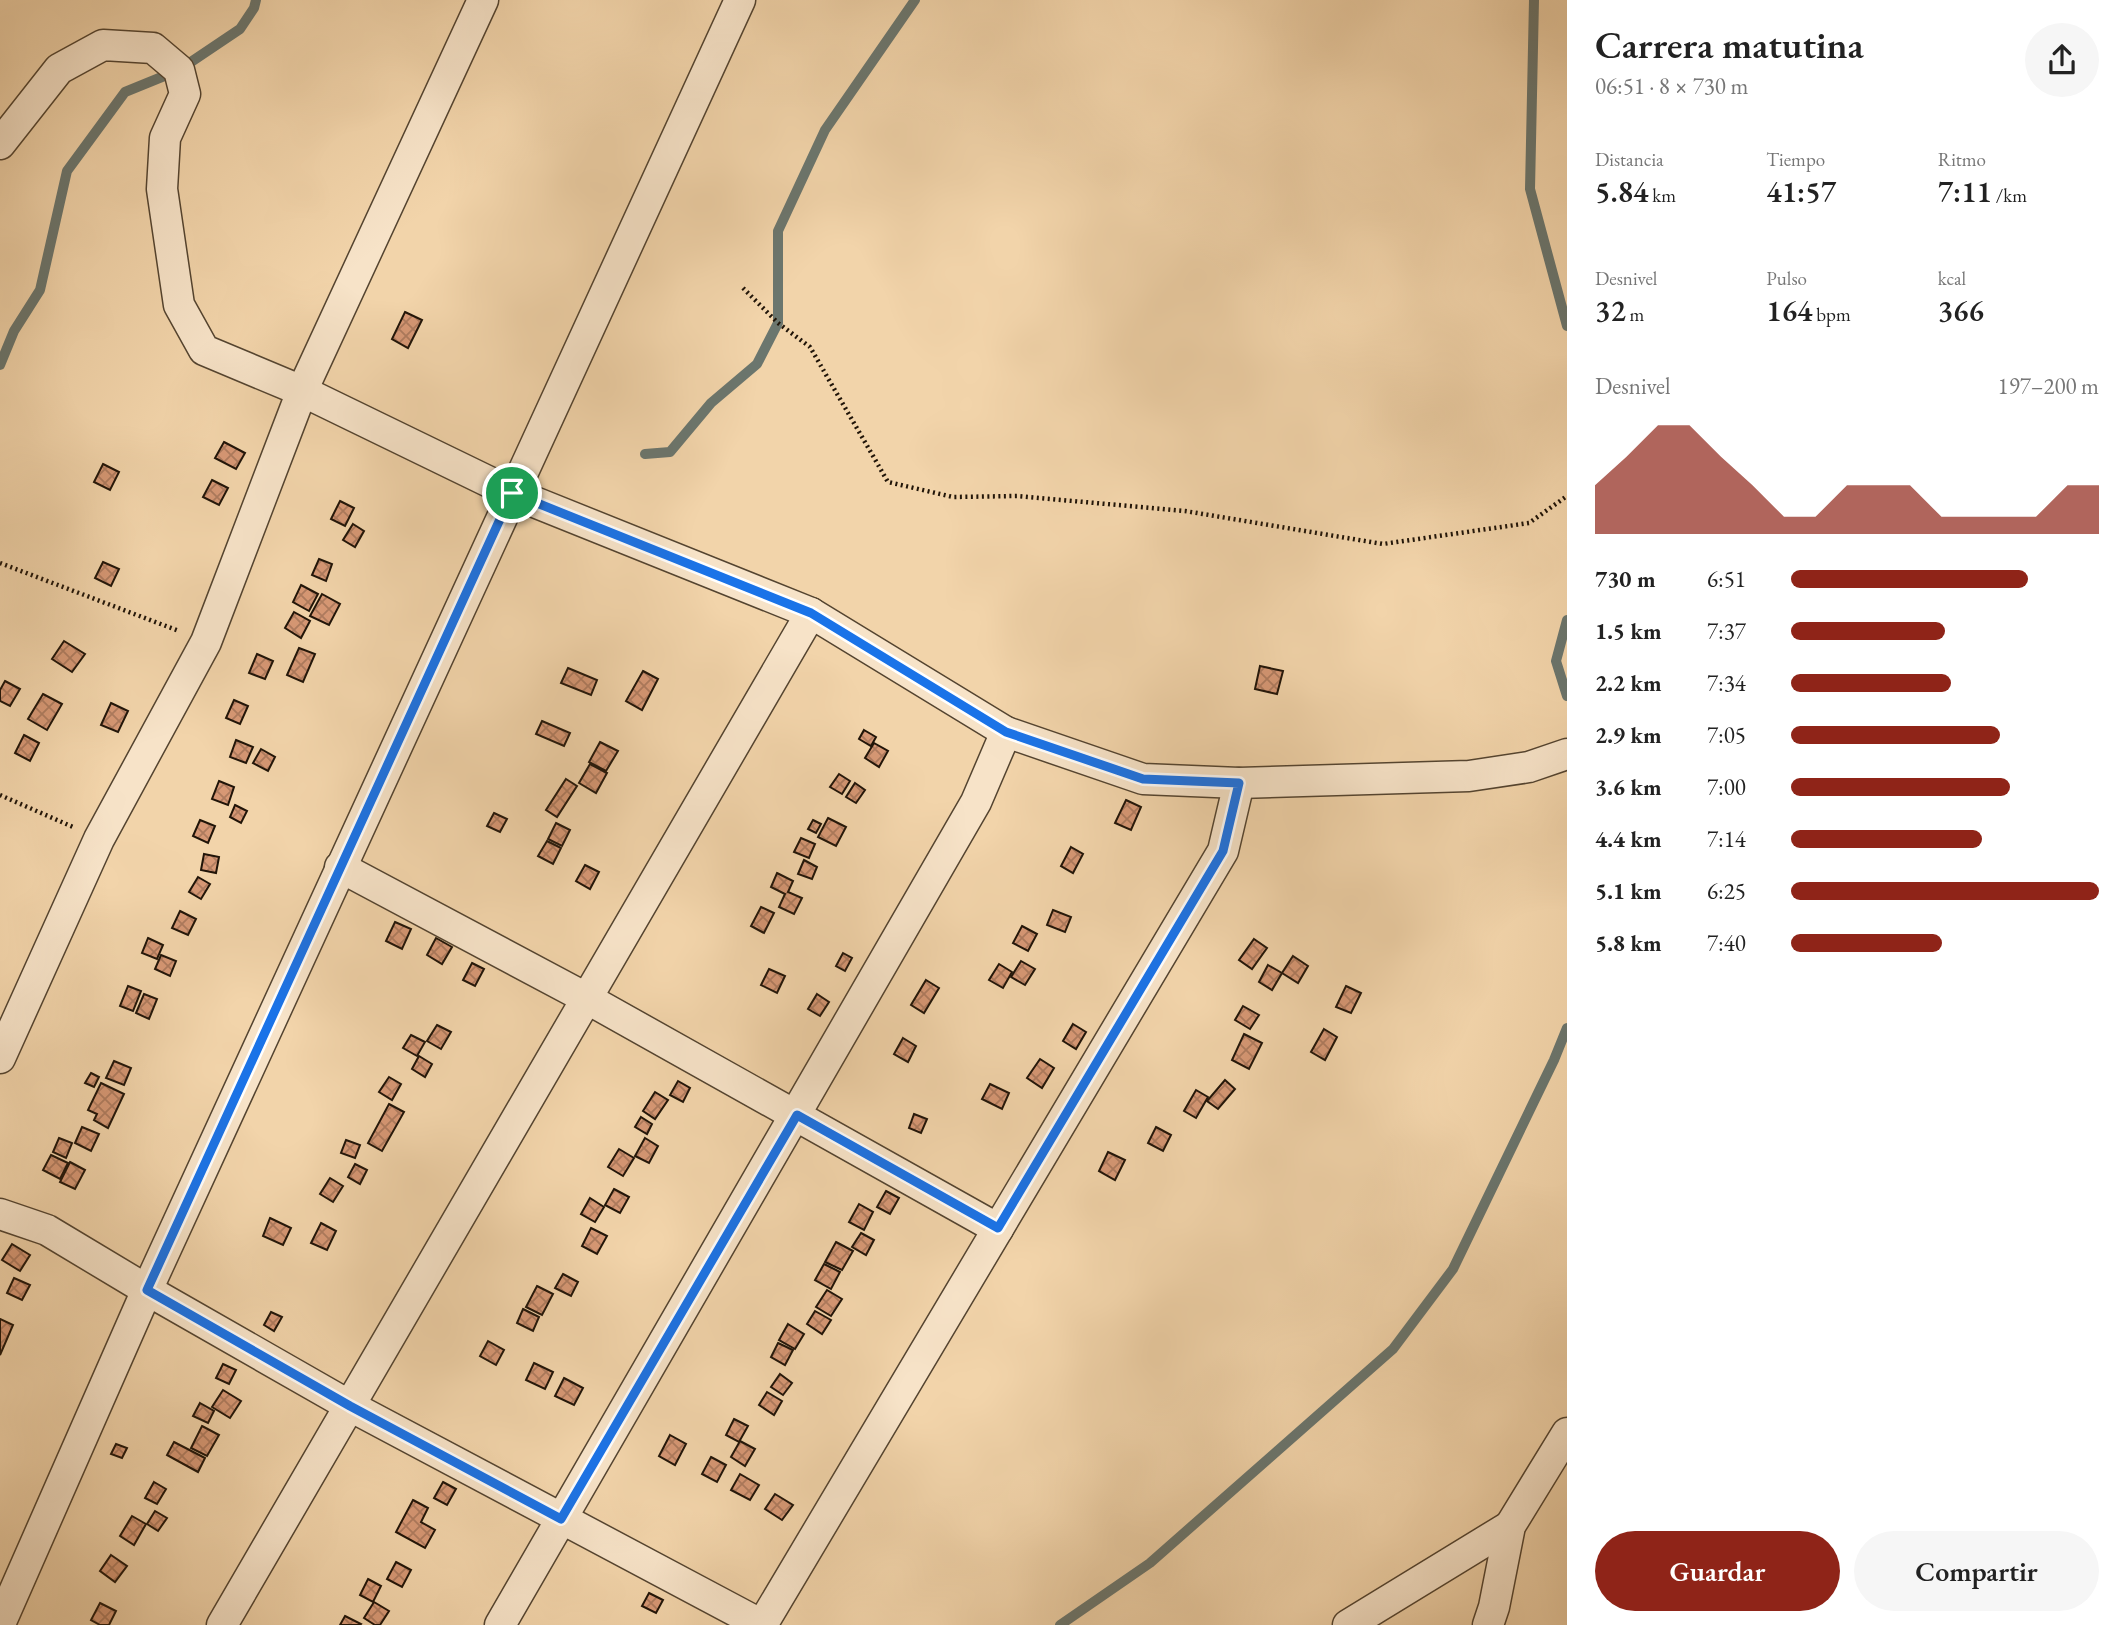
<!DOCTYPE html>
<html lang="es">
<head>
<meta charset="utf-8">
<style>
	:root { --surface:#fff; --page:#f6f6f6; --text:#222; --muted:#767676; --accent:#8f2418 }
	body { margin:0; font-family:"EB Garamond",serif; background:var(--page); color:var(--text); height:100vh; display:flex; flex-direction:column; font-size:26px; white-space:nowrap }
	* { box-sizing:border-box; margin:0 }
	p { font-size:23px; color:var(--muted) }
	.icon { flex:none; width:38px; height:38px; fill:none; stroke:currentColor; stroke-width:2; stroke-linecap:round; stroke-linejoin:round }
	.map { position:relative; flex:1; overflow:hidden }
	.panel { display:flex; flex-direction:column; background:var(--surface); width:560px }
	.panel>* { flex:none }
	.pin { position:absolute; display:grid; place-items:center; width:60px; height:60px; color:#fff; margin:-30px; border:4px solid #fff; border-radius:50%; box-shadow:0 2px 7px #0007 }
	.round { display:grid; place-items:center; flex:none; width:74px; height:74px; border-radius:37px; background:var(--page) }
	.summary { display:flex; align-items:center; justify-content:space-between; height:119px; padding:0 28px }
	h1 { font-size:38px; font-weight:600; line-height:52px }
	.metrics { display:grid; grid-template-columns:repeat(3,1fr); gap:10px; height:119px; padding:7px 28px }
	.metrics div { display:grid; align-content:center }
	.metrics b { font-size:30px; font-weight:600 }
	.metrics small { font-size:19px; font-weight:400 }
	.metrics p { font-size:19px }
	.chart { height:196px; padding:14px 28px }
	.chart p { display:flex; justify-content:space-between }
	.chart svg { width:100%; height:126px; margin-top:7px; fill:var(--accent); opacity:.7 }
	.button { display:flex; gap:14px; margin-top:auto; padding:14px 28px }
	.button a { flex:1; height:80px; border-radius:42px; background:var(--accent); color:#fff; font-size:28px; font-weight:600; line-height:80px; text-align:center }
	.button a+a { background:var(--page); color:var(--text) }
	ul { padding:0 28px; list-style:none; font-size:23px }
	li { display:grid; grid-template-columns:112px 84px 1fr; align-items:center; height:52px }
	li i { height:18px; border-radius:9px; background:var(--accent) }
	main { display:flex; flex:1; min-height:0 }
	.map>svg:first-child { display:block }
</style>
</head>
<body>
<main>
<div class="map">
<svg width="1567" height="1625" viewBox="0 0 1567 1625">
	<defs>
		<pattern id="building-cross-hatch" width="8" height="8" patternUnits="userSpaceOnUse" patternTransform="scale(1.75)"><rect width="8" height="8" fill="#d79875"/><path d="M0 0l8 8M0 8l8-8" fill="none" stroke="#ae7b5e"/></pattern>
	</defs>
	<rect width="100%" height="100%" fill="#f2d4aa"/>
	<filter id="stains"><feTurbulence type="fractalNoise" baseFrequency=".00286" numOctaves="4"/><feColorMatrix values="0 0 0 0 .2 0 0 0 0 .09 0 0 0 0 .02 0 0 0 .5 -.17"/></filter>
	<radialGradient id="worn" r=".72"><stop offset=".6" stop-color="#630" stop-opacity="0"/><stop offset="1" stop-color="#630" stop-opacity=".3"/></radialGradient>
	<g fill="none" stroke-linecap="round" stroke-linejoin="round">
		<g stroke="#6b766e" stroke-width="10">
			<path d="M1534,0L1530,189L1567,326"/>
			<path d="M0,365L14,331L40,290L67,171L125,92L179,70L240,29L254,8L256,0"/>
			<path d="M645,454L670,452L711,403L757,364L778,323V231L825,130L915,0"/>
			<path d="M1567,620L1556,661L1567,696"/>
			<path d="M1060,1625L1150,1563L1393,1349L1453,1269L1554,1060L1567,1028"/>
		</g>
	</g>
	<g fill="url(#building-cross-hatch)" stroke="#201408" stroke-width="2">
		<path d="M405,312L422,320L408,348L392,339Z"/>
		<path d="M224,442L245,453L236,469L215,458Z"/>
		<path d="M103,464L119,472L110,490L94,482Z"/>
		<path d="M212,480L228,488L219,505L203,497Z"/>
		<path d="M340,501L354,508L345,526L331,519Z"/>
		<path d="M353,524L364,531L355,547L343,540Z"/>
		<path d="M319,559L332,564L326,581L312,575Z"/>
		<path d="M103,562L119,569L111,586L95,578Z"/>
		<path d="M301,585L318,594L309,611L293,602Z"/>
		<path d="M322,594L340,604L329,625L310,616Z"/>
		<path d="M294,612L310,621L301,638L285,628Z"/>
		<path d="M64,641L85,654L72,672L52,659Z"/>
		<path d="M299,648L315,654L303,682L287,675Z"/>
		<path d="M257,654L273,661L265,679L249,673Z"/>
		<path d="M1260,666L1283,671L1277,694L1255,689Z"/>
		<path d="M568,668L597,680L591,695L561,683Z"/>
		<path d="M643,671L658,679L642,710L626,701Z"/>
		<path d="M5,681L20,689L10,706L0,701V690Z"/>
		<path d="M43,694L62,704L47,730L28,719Z"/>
		<path d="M234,700L248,706L240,724L226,718Z"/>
		<path d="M111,703L128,711L118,732L101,725Z"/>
		<path d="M542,721L570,733L564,746L536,734Z"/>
		<path d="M864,730L876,737L871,746L859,739Z"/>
		<path d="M24,735L39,743L30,761L15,753Z"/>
		<path d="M236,740L253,747L246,763L230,757Z"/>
		<path d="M600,742L618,751L606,771L589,762Z"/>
		<path d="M874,743L888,751L879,767L865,758Z"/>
		<path d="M261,749L275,757L268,771L253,763Z"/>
		<path d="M590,764L607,773L596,793L579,783Z"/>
		<path d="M839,774L850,781L842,794L830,787Z"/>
		<path d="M566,779L577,786L557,817L546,810Z"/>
		<path d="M219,781L234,787L228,805L212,799Z"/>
		<path d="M855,783L865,790L856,803L846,797Z"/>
		<path d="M1126,800L1141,807L1131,830L1115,823Z"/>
		<path d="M235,805L247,811L241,823L230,817Z"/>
		<path d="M494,813L507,819L500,832L487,826Z"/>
		<path d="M828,818L846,827L836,846L818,837Z"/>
		<path d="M200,820L215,826L208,843L193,836Z"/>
		<path d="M813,820L821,824L816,833L808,829Z"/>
		<path d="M556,823L570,830L562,846L548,839Z"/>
		<path d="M801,838L815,844L809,858L794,852Z"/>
		<path d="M547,841L561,848L553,864L538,856Z"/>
		<path d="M1071,847L1083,854L1073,873L1061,866Z"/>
		<path d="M204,854L219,857L216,873L201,870Z"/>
		<path d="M804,860L817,867L812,879L798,874Z"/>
		<path d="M585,865L599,872L590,889L576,881Z"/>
		<path d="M777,873L793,881L788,892L802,898L794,914L779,907L785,894L771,887Z"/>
		<path d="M198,877L210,884L201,899L189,892Z"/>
		<path d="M761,907L774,913L764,933L751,926Z"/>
		<path d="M1053,910L1071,917L1065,932L1047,925Z"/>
		<path d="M180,911L196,919L188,935L172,928Z"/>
		<path d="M395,922L411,929L402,949L386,941Z"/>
		<path d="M1022,926L1037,934L1028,951L1013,943Z"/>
		<path d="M148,938L163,945L157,959L142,953Z"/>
		<path d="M436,938L452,947L442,964L427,955Z"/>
		<path d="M1254,939L1267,948L1252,969L1239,960Z"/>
		<path d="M843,953L852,958L845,971L836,966Z"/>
		<path d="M161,955L176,961L170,976L155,969Z"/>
		<path d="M1293,956L1308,966L1298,983L1282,973Z"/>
		<path d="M1021,961L1035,969L1025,985L1011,977Z"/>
		<path d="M472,963L484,969L475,986L463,980Z"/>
		<path d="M999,964L1012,972L1003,988L989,980Z"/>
		<path d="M1268,965L1282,973L1272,990L1259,982Z"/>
		<path d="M769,969L785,976L777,993L761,985Z"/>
		<path d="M926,980L939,988L924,1013L911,1005Z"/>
		<path d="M128,986L141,991L133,1011L120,1006Z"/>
		<path d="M1346,986L1361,993L1351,1013L1336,1007Z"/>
		<path d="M144,994L157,999L149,1019L136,1013Z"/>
		<path d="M817,994L829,1002L820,1016L808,1009Z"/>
		<path d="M1243,1006L1259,1015L1250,1029L1235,1020Z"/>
		<path d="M1073,1024L1086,1032L1076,1049L1063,1041Z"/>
		<path d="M437,1025L451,1032L441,1049L427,1041Z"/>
		<path d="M1324,1029L1337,1037L1325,1060L1311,1052Z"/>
		<path d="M1244,1034L1262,1043L1249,1069L1232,1060Z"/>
		<path d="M411,1035L425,1042L417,1056L403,1048Z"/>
		<path d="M903,1038L916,1046L908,1062L894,1054Z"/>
		<path d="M419,1056L432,1064L425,1077L412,1069Z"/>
		<path d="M1040,1059L1054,1068L1042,1088L1027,1078Z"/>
		<path d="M114,1061L131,1068L124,1085L106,1078Z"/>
		<path d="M91,1073L99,1077L94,1087L85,1083Z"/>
		<path d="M389,1077L401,1084L392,1100L379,1092Z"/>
		<path d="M1225,1080L1235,1089L1218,1109L1207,1101Z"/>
		<path d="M678,1081L690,1088L683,1102L670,1095Z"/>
		<path d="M101,1083L124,1094L108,1128L94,1120L97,1114L88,1110Z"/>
		<path d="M990,1084L1009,1093L1002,1109L982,1099Z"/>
		<path d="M1196,1090L1208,1097L1196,1118L1184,1111Z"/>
		<path d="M655,1092L668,1100L655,1119L643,1111Z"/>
		<path d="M389,1104L404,1112L382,1151L368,1143Z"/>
		<path d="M914,1114L927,1119L921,1133L909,1128Z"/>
		<path d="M641,1117L652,1124L647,1134L635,1127Z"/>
		<path d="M82,1127L99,1134L91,1151L75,1143Z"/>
		<path d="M1156,1127L1171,1135L1163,1151L1148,1143Z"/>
		<path d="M59,1138L72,1143L66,1158L53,1152Z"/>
		<path d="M645,1138L658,1146L649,1163L635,1156Z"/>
		<path d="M346,1140L360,1145L355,1158L341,1153Z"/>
		<path d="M619,1149L634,1158L623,1176L608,1167Z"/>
		<path d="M1108,1152L1125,1160L1115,1180L1099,1171Z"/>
		<path d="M51,1155L68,1163L60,1179L43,1170Z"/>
		<path d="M70,1162L85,1170L75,1189L60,1182Z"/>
		<path d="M355,1164L367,1170L360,1184L348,1177Z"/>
		<path d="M330,1178L343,1186L333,1202L320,1194Z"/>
		<path d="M614,1189L629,1197L620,1213L605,1205Z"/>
		<path d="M886,1191L899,1198L890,1214L877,1207Z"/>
		<path d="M590,1198L604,1207L595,1222L581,1214Z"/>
		<path d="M859,1204L873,1212L864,1230L849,1222Z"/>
		<path d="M270,1218L291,1228L283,1245L263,1236Z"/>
		<path d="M321,1223L336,1231L327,1250L311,1243Z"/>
		<path d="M591,1228L607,1236L597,1254L582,1246Z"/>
		<path d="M861,1233L874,1240L866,1255L852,1247Z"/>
		<path d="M836,1242L853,1251L842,1270L825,1262Z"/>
		<path d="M12,1244L30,1255L20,1271L2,1260Z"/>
		<path d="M824,1264L840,1272L831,1289L815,1280Z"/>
		<path d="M563,1274L578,1282L571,1296L555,1288Z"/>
		<path d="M14,1278L30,1285L22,1300L7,1293Z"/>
		<path d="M537,1286L553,1294L542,1315L526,1307Z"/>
		<path d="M827,1290L842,1299L831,1316L816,1307Z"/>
		<path d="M523,1309L539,1317L533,1331L517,1323Z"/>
		<path d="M815,1311L831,1320L822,1334L807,1324Z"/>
		<path d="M271,1312L282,1317L274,1331L264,1325Z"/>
		<path d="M0,1319L13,1325L0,1355Z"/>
		<path d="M788,1324L804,1334L795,1349L779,1340Z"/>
		<path d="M488,1341L504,1350L496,1365L480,1356Z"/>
		<path d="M778,1343L793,1350L785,1365L771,1357Z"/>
		<path d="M534,1363L553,1372L545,1389L526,1380Z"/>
		<path d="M223,1364L236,1370L229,1384L216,1378Z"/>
		<path d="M780,1374L792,1383L783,1395L771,1387Z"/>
		<path d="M564,1378L583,1388L574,1405L555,1396Z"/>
		<path d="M223,1390L241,1401L230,1418L212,1407Z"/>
		<path d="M767,1392L782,1401L774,1415L759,1405Z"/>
		<path d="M200,1403L214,1411L208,1423L193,1416Z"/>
		<path d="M734,1419L748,1426L739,1442L726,1435Z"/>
		<path d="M202,1426L219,1435L207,1456L191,1448Z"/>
		<path d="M670,1435L686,1444L675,1465L659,1456Z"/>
		<path d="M740,1441L755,1449L745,1466L731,1457Z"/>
		<path d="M174,1442L205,1458L198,1472L167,1455Z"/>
		<path d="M116,1444L127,1448L122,1458L111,1454Z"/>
		<path d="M711,1457L726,1465L717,1482L702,1474Z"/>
		<path d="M740,1474L759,1485L750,1500L731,1490Z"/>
		<path d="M154,1482L166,1489L157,1504L145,1498Z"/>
		<path d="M443,1482L456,1489L447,1505L434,1498Z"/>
		<path d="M775,1494L793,1505L782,1520L765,1509Z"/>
		<path d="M413,1500L428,1508L421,1522L435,1530L425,1548L396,1532Z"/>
		<path d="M155,1511L167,1518L158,1531L147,1524Z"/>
		<path d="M132,1516L146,1524L134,1545L120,1536Z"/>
		<path d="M111,1555L127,1566L115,1582L100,1571Z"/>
		<path d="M396,1562L411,1570L402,1587L387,1579Z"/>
		<path d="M368,1579L381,1586L373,1602L360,1595Z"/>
		<path d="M649,1593L663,1600L656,1613L642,1606Z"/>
		<path d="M374,1602L389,1611L380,1625H375L364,1618Z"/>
		<path d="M100,1603L116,1611L109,1625H100L91,1620Z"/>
		<path d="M345,1616L361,1624L360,1625H340Z"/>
	</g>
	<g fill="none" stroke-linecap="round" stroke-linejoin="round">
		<g stroke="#544430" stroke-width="33">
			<g id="minor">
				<path d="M0,144L59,69L103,45L153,48L179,70L185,94L165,138L162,189L179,305L204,350L302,391L512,493L811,613L1006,732L1143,779L1239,783L1469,776L1529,767L1567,754"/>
				<path d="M340,867L586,998L998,1229"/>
				<path d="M0,1058L99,839L206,642L302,391L483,0"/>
				<path d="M0,1214L47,1230L147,1290L350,1406L762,1625"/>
				<path d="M0,1624L147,1290L740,0"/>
				<path d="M222,1625L811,613"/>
				<path d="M500,1625L976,802L1006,732"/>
				<path d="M762,1625L1223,851L1239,783"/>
				<path d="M1348,1625L1510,1526"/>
				<path d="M1488,1625L1494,1607L1510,1526L1567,1433"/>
			</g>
		</g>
		<g stroke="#201408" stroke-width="4.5" stroke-dasharray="2 3.5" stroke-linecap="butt">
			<path d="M743,288L778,323L810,347L888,482L953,497L1017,496L1185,511L1383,544L1529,523L1567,496"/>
			<path d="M0,563L179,631"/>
			<path d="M0,795L73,827"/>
		</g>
		<use href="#minor" stroke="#f7e3c8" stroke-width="30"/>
	</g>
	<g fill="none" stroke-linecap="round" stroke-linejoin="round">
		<g stroke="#fff" stroke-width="14">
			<path id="route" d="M512,493L811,613L1006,732L1143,779L1239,783L1223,851L998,1228L797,1115L561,1519L350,1406L147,1290Z"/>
		</g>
		<use href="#route" stroke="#1a73e8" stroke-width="9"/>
	</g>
	<rect width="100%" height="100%" filter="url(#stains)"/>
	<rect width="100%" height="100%" fill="url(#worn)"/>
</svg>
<div class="pin" style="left:512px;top:493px;background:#1e9e55"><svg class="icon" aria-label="arrive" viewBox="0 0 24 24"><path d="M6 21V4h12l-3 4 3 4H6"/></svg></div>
</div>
<section class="panel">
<div class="summary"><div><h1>Carrera matutina</h1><p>06:51 · 8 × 730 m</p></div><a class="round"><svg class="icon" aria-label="share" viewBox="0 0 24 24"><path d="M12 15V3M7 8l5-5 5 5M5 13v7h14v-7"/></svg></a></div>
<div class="metrics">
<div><p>Distancia</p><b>5.84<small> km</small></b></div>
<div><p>Tiempo</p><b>41:57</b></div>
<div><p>Ritmo</p><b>7:11<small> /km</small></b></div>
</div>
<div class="metrics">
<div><p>Desnivel</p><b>32<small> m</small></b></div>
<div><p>Pulso</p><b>164<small> bpm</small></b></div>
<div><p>kcal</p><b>366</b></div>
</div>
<div class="chart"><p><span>Desnivel</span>197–200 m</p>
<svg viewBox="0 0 160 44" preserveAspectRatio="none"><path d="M0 44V27L10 17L20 6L30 6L40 17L50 27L60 38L70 38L80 27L90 27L100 27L110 38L120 38L130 38L140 38L150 27L160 27V44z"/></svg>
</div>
<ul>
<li><b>730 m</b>6:51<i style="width:77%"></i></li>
<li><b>1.5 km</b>7:37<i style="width:50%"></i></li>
<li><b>2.2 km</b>7:34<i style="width:52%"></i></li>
<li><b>2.9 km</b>7:05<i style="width:68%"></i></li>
<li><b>3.6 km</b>7:00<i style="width:71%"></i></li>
<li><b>4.4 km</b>7:14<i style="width:62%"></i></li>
<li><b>5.1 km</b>6:25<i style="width:100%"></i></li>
<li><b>5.8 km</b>7:40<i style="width:49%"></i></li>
</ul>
<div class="button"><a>Guardar</a><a>Compartir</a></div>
</section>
</main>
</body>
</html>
